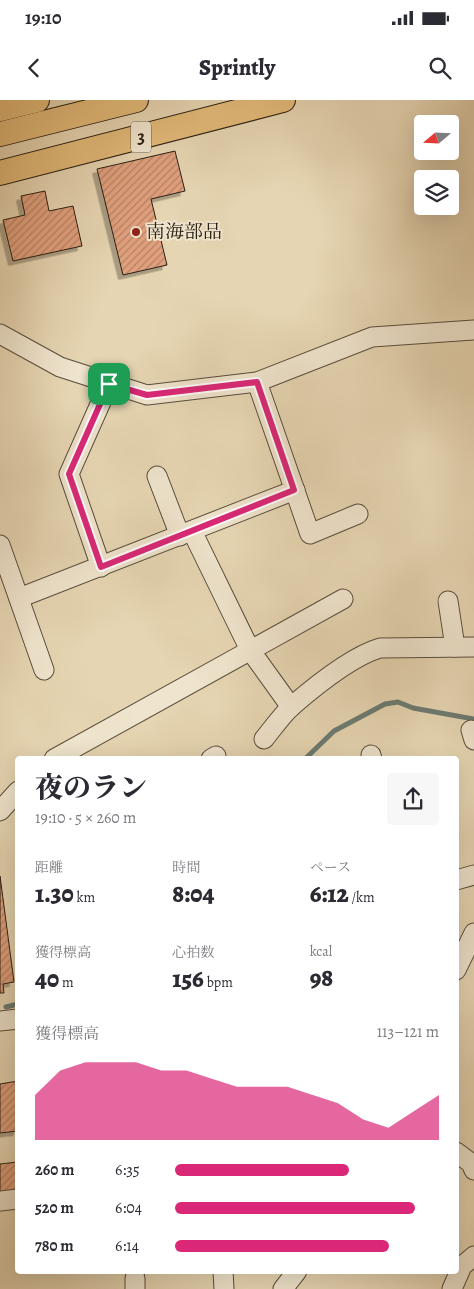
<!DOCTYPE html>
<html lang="ja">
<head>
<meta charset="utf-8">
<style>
	:root { --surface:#fff; --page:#f7f7f7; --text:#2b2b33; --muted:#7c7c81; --accent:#db2777 }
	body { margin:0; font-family:Alegreya,"Noto Serif JP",serif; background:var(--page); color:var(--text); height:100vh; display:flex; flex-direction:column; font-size:19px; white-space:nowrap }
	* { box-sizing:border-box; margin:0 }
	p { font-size:16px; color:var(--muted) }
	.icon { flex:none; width:28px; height:28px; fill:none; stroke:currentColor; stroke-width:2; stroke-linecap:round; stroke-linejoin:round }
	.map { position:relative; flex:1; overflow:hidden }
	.sheet { position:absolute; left:15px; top:656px; width:444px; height:518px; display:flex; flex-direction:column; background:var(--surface); border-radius:5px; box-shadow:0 5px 20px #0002 }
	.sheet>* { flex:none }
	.needle { width:32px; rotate:251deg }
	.controls { position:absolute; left:414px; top:15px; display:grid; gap:10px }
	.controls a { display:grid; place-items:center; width:45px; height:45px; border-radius:5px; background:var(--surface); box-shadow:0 5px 20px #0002; font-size:25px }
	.pin { position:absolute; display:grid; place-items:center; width:42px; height:42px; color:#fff; margin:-21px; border-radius:10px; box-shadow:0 2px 8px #0006 }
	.round { display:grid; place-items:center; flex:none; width:52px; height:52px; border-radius:5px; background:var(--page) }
	.head { display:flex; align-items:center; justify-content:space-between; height:85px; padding:0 20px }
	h1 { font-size:28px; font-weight:800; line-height:38px }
	.metrics { display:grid; grid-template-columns:repeat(3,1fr); gap:8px; height:85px; padding:5px 20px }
	.metrics div { display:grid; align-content:center }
	.metrics b { font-size:25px; font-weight:800 }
	.metrics small { font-size:14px; font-weight:400 }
	.metrics p { font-size:14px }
	.chart { height:140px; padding:10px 20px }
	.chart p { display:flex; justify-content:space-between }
	.chart svg { width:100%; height:90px; margin-top:5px; fill:var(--accent); opacity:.7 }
	ul { padding:0 20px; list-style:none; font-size:16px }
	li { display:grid; grid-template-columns:80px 60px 1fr; align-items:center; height:38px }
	li i { height:12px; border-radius:6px; background:var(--accent) }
	.status { display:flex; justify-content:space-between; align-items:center; height:35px; padding:0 25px; background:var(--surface); direction:ltr }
	.status svg { height:14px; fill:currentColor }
	header { display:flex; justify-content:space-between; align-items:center; height:65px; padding:0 20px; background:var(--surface); font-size:22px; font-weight:800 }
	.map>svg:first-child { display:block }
</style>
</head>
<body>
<div class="status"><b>19:10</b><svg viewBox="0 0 49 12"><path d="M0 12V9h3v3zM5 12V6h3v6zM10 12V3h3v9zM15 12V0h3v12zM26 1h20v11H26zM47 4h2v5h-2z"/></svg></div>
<header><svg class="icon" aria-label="back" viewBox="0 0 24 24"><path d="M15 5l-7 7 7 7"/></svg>Sprintly<svg class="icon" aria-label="search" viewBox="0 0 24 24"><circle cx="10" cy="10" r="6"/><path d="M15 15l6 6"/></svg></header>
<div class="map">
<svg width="474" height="1189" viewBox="0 0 474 1189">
	<defs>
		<pattern id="building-hatch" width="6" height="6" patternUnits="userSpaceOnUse" patternTransform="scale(1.25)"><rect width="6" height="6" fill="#e0a07d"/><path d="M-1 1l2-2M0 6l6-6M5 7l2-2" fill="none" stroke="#b68265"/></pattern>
		<filter id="shadow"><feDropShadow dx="-4.5" dy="4.5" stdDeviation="0" flood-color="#0004"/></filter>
	</defs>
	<rect width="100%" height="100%" fill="#e6d5b2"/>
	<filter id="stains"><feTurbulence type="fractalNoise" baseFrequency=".004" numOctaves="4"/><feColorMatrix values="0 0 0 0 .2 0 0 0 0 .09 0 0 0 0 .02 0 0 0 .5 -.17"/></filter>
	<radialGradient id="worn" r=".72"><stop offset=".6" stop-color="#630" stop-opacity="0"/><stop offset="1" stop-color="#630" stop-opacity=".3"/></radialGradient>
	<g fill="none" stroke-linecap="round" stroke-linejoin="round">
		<g stroke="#6b7b72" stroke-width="5">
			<path d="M305,659L334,631L385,604L398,602L413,608L474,619"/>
			<path d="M6,907L18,904"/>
		</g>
	</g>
	<g fill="url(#building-hatch)" stroke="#292014" filter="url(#shadow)">
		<path d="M175,51L185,91L151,99L167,165L123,175L97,69Z"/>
		<path d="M45,91L49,111L73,106L82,146L13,161L3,120L25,115L21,96Z"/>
		<path d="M0,776L14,882L3,884L4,893H0Z"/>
		<path d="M18,981V1031L0,1033V984Z"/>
		<path d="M18,1062V1091L0,1093V1064Z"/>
	</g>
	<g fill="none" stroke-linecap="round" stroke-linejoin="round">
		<g stroke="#584d3c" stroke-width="21">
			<g id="minor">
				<path d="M0,234L60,267L147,295L257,282L372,237L474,230"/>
				<path d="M257,282L310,434L358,414"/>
				<path d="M157,376L180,436"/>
				<path d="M192,431L250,550L291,607"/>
				<path d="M0,445L44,570"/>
				<path d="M101,467L69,374L109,284"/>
				<path d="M19,498L295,390"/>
				<path d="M448,501L455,547"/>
				<path d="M471,630L474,640"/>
				<path d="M264,639C273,628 282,615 292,606C314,587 353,556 380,548L474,547"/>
				<path d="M371,655L372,659"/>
				<path d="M54,659L343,499"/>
				<path d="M211,659L216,656"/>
				<path d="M0,711L18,691"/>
				<path d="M456,780L474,775"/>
				<path d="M456,870L474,833"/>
				<path d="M0,921L18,919"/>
				<path d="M456,1052L471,1063L474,1070"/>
				<path d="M0,1101L18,1099"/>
				<path d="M223,1171L224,1189"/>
				<path d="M135,1178V1189"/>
				<path d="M283,1189L297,1171"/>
				<path d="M452,1189L462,1166L474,1156"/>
			</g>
		</g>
		<g stroke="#292014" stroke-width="26">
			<g id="major">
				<path d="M0,9L37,0"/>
				<path d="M0,34L136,0"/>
				<path d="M0,73L283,0"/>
			</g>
		</g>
		<use href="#minor" stroke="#efe4cd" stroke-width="19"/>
		<use href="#major" stroke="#e3ba79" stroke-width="24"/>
	</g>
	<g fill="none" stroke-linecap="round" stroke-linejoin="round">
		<g stroke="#fff" stroke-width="10">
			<path id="route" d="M257,282L294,390L101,467L69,374L109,284L147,295Z"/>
		</g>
		<use href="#route" stroke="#db2777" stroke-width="6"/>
	</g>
	<circle fill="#8f2418" stroke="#efe4cd" stroke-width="2" cx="136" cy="132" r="5"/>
	<g text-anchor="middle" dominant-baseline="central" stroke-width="4" stroke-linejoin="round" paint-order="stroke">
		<rect fill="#efe4cd" stroke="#645b4c" stroke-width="1" x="131" y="21.5" width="20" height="31" rx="4"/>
		<g font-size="18" font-weight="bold" fill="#292014">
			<text x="141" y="37">3</text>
		</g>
		<g font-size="19" fill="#292014" stroke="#efe4cd" text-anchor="start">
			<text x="146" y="132">南海部品</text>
		</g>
	</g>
	<rect width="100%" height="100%" filter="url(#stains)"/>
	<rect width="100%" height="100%" fill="url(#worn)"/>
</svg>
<div class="controls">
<a><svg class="needle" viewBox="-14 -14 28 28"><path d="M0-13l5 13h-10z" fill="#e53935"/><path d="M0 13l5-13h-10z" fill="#7c7c81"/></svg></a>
<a><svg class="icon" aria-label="layers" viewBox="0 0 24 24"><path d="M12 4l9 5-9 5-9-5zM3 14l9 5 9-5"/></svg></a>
</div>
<div class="pin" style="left:109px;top:284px;background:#1e9e55"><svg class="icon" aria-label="arrive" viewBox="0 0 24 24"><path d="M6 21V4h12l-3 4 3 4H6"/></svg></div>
<section class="sheet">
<div class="head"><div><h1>夜のラン</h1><p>19:10 · 5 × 260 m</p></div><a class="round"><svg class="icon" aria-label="share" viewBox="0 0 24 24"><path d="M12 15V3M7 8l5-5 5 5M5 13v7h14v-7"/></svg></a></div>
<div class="metrics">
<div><p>距離</p><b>1.30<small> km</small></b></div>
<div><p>時間</p><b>8:04</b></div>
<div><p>ペース</p><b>6:12<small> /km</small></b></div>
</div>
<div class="metrics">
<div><p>獲得標高</p><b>40<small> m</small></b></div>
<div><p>心拍数</p><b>156<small> bpm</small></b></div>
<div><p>kcal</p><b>98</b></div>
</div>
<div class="chart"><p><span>獲得標高</span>113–121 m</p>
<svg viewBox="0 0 160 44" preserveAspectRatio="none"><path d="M0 44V22L10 10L20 6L30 6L40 6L50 10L60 10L70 14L80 18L90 18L100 18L110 22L120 26L130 34L140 38L150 30L160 22V44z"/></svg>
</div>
<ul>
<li><b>260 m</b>6:35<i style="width:66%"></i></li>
<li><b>520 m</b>6:04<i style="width:91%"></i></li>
<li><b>780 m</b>6:14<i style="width:81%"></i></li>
</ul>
</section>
</div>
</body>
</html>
